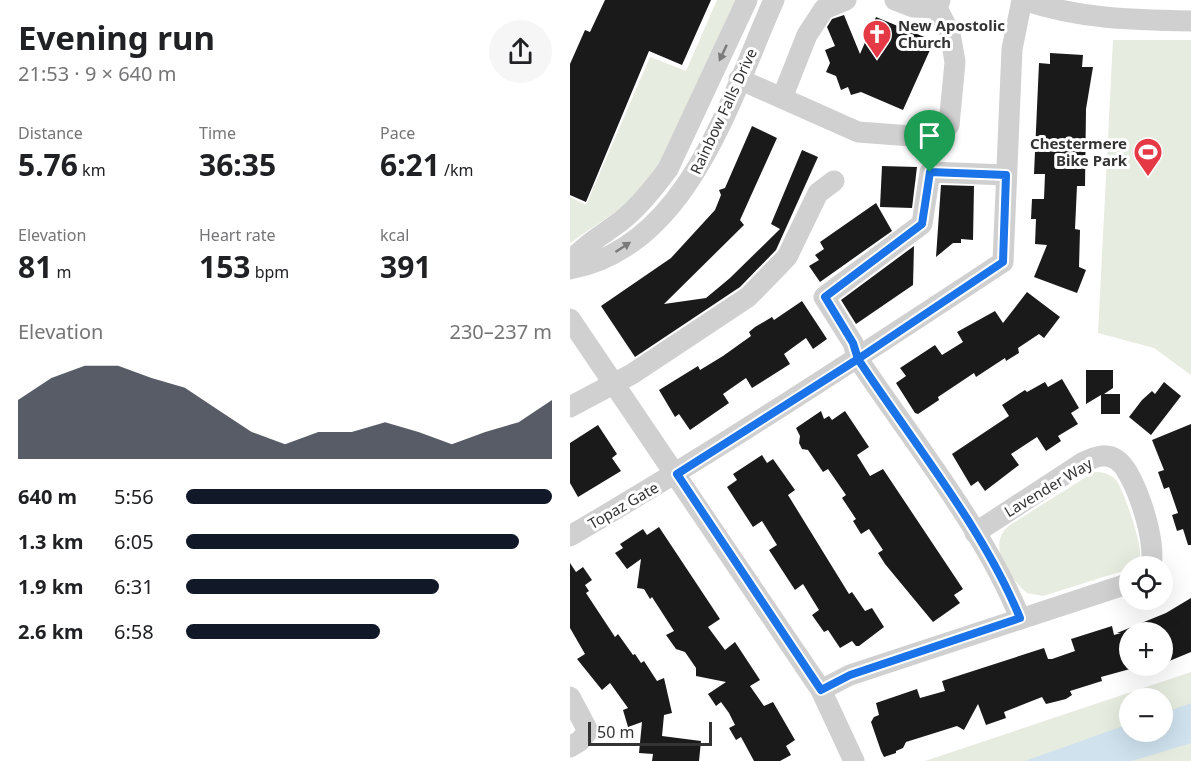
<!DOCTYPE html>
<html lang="en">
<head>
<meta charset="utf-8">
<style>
	:root { --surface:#fff; --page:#f6f6f6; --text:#202124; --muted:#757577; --accent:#111827 }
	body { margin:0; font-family:"Noto Sans",sans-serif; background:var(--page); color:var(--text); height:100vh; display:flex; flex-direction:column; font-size:22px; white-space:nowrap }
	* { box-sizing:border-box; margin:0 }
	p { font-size:20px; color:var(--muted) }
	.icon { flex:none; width:33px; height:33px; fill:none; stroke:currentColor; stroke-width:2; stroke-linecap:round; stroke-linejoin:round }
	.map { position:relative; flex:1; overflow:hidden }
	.panel { display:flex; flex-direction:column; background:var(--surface); width:570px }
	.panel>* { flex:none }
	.buttons { position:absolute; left:549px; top:556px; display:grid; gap:12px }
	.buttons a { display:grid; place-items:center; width:54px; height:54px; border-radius:50%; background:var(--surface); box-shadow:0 6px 24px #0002; font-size:30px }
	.scale { position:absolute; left:18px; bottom:15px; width:124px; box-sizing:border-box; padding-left:6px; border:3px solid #333; border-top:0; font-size:16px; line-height:21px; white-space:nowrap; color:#333; -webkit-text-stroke:4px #fff; paint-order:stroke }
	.pin { position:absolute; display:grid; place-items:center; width:51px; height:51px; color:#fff; margin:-62px -26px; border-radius:50% 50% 50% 0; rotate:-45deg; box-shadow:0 0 6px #0007 }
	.pin .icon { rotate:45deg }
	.round { display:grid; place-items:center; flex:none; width:63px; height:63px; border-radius:32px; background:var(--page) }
	.head { display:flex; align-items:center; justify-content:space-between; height:102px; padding:0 18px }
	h1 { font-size:33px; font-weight:700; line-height:45px }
	.figures { display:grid; grid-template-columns:repeat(3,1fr); gap:9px; height:102px; padding:6px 18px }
	.figures div { display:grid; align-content:center }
	.figures b { font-size:30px; font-weight:700 }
	.figures small { font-size:16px; font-weight:400 }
	.figures p { font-size:16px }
	.chart { height:168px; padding:12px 18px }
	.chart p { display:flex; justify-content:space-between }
	.chart svg { width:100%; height:108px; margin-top:6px; fill:var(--accent); opacity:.7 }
	ul { padding:0 18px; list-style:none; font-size:20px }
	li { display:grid; grid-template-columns:96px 72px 1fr; align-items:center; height:45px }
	li i { height:15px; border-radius:8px; background:var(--accent) }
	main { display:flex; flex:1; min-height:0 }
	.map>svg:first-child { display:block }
</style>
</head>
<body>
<main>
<section class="panel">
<div class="head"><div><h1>Evening run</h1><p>21:53 · 9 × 640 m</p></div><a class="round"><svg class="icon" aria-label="share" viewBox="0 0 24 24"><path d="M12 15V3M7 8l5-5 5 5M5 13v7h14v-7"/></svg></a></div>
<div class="figures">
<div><p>Distance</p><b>5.76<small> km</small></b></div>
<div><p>Time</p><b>36:35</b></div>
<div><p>Pace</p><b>6:21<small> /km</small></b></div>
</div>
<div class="figures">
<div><p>Elevation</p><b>81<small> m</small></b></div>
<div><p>Heart rate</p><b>153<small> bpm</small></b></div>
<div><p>kcal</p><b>391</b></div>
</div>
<div class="chart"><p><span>Elevation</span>230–237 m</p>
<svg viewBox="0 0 160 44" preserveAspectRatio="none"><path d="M0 44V20L10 11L20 6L30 6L40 11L50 15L60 24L70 33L80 38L90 33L100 33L110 29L120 33L130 38L140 33L150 29L160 20V44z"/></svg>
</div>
<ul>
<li><b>640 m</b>5:56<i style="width:100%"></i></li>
<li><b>1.3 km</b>6:05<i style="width:91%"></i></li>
<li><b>1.9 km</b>6:31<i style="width:69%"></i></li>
<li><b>2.6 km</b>6:58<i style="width:53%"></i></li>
</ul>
</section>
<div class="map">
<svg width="621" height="761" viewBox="0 0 621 761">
	<rect width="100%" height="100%" fill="#fff"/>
	<g fill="#e6ecdf" fill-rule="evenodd">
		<path d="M147,0H167L96,158L74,188L48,210L0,243V197L16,205L80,57L116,71Z"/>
		<path d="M543,40H621V375L584,348L528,333Z"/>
		<path d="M524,472C532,472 539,473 545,479C553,486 572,545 570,555C568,564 562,567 556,570L473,596L457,593C439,578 415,543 440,525Z"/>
		<path d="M621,672V761H355ZM560,699H592V732H560Z"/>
	</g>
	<path fill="#cfe2ee" d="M621,703V743L562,761H455L559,724L560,732H592L593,713Z"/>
	<g fill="#1a1a1a">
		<path d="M35,0H141L112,65L79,51L16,202L0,195V64L15,30L20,32Z"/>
		<path d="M274,15L290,54L306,17L364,41L333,110L291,92L281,95L278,87L271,90L266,76L256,72L260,63L255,50L265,46L257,27L262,19Z"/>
		<path d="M480,53L513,55L512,67H523L516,109L515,186H507L505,229L510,230L509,267L516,270L507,293L464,277L477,245L465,244L466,219H461L462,199H474L475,174H464L469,63L480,64Z"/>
		<path d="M182,126L207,138L170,220L174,225L94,304L136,298L160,278L210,229L201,224L232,150L248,157L206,250L170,287L65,357L31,306L101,258L145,210L151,195L149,190L155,188Z"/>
		<path d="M312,166L347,167L342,208L310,207Z"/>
		<path d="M371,185L404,186L403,240L391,239V243H383L366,257Z"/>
		<path d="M306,203L322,231L250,282L239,266L249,260L245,255L254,249L250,242Z"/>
		<path d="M344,246L343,285L286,324L271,300Z"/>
		<path d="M457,292L490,317L474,338L469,334L448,348L449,353L436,361L435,358L406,377L404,373L368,397L369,400L348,414L345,413L326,383L336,376L330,368L365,345L372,355L393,342L387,332L425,311L433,323Z"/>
		<path d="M232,301L257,339L243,349L236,338L214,354L220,364L182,388L176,378L153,394L159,403L120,430L109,414L105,417L89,390L128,366L130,370L153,356L181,336L179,332L185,327L202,317L204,320Z"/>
		<path d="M516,370H543V388L534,394H550V414H531V395L516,404Z"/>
		<path d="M492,379L509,408L501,413L508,424L488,436L491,441L476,451L467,437L441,454L449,465L415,491L408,481L401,486L382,454L439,416L432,405L455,390L457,392L475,382L478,387Z"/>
		<path d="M594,382L611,396L581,435L559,417L572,400L582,391L585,394Z"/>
		<path d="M251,411L254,419L259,416L262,420L275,411L299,447L287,455L300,476L313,469L393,589L384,595L390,603L363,622L315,564L308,553L313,550L299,529L291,534L283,521L286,519L272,498L276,495L258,469L253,472L238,450L232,449L229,443L230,436L226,428Z"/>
		<path d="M621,424V545H618L613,529L607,531L602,515L608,513L599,487L594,489L588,472L594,470L582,440Z"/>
		<path d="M28,425L47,454L42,458L51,471L8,497L0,483V443Z"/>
		<path d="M192,455L197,463L203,459L225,490L218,495L279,594L282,592L295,611L302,608L314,627L289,646H286L282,641L270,648L258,630L254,632L242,615L249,610L233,584L225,590L199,550L207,545L192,521L183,527L157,487L167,480L163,474Z"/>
		<path d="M89,527L150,619L138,627L155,650L165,642L190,680L180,686L194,706L203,702L225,740L216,746L221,755L210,761H184L171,737L166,740L159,728L165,725L159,713L151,702L146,706L138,694L156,682L126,676V668L115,652L106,649L96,635L104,631L82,597L80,599L74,589L67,588L71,559L57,569L45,553L53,548L50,544L73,529L77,535Z"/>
		<path d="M0,563L6,572L13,567L22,580L15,585L19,591L16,593L45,637L48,634L63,655L65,654L71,663L74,661L87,681L94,678L102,713L94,715L92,736L131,741L129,761H82L83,754L69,753L72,722L58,727L53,710L58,708L40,683L32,690L7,659L15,654L0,628Z"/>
		<path d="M621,598V652L592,664V633H554L560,650V669L531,677L532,681L500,691L502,695L496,699L476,704L472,697L434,712L436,718L416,725L408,704L394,730L387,726L336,742L333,748L326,751V753L314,757L311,751L301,722L304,717L309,715L306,703L347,689L350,698L375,691L372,681L474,648L478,659H482L505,651L501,639L542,626L544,635L551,633H547L596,613Z"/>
	</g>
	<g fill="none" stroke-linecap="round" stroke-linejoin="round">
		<g stroke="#d0d0d0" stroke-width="21">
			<path d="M325,0L343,7L367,8"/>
			<path d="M454,0C509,19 564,20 621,21"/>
			<path d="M169,79L288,132L368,138L379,125L385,62L380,33L367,8L370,0"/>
			<path d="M212,98L237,35L254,9L276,0"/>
			<path d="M436,175L360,172L352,224L254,297L283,343L288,359C342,440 414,529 450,618"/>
			<path d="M0,262C16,244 32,235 51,221C69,207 84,188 98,169L177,0"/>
			<path d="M0,269C119,247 161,96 204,0"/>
			<path d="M0,319L251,690L284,761"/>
			<path d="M0,407L62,374L178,297L217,257L248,193L264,181"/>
			<path d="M405,533L512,463C524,457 536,452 547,460C565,471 589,548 580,567"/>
			<path d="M0,536C148,450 290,356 433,262L442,49L452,0"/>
			<path d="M251,690L280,675L560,583"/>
			<path d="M0,697L18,731L10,741L0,747"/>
		</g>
	</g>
	<defs><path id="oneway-solid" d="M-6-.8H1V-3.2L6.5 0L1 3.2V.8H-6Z" transform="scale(1.5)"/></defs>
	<g fill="#7a7a7a">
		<use href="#oneway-solid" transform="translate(153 53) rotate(115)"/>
		<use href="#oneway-solid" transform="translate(53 247) rotate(-33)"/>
	</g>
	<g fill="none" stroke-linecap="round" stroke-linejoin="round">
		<g stroke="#fff" stroke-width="12">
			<path id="route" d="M360,172L352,224L255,297L283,343L288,359L107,474L251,690L280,675L450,618C413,528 342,441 288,359L433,262L436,175L360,172"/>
		</g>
		<use href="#route" stroke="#1a73e8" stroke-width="8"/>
	</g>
	<defs>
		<g id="church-pin" transform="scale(1.5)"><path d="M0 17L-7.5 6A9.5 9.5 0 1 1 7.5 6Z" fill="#e63946" stroke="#fff"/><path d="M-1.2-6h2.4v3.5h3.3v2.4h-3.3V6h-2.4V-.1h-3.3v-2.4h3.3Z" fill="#fff"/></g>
		<g id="stadium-pin" transform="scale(1.5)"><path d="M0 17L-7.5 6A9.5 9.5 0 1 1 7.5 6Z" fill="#e63946" stroke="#fff"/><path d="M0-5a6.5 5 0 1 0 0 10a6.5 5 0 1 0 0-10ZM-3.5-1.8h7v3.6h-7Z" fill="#fff"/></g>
	</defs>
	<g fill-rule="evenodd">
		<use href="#church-pin" x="307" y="34"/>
		<use href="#stadium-pin" x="578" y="152"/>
	</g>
	<g text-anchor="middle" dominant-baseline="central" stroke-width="6" stroke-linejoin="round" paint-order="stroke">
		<g font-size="15" font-weight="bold" fill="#333" stroke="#fff" text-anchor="start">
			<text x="328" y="25">New Apostolic<tspan x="328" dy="17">Church</tspan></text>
			<text x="557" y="143" text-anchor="end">Chestermere<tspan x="557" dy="17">Bike Park</tspan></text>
		</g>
		<g font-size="15" fill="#333" stroke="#fff">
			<text transform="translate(153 111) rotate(-65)">Rainbow Falls Drive</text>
			<text transform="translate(478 487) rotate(-31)">Lavender Way</text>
			<text transform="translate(53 505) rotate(-30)">Topaz Gate</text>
		</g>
	</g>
</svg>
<div class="buttons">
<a><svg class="icon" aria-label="locate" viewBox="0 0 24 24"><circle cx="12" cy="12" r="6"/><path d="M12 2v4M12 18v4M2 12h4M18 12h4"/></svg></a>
<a>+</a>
<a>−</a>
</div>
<div class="scale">50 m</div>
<div class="pin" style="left:360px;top:172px;background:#1e9e55"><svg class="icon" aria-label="arrive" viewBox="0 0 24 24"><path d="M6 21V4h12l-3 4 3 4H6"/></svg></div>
</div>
</main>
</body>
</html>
